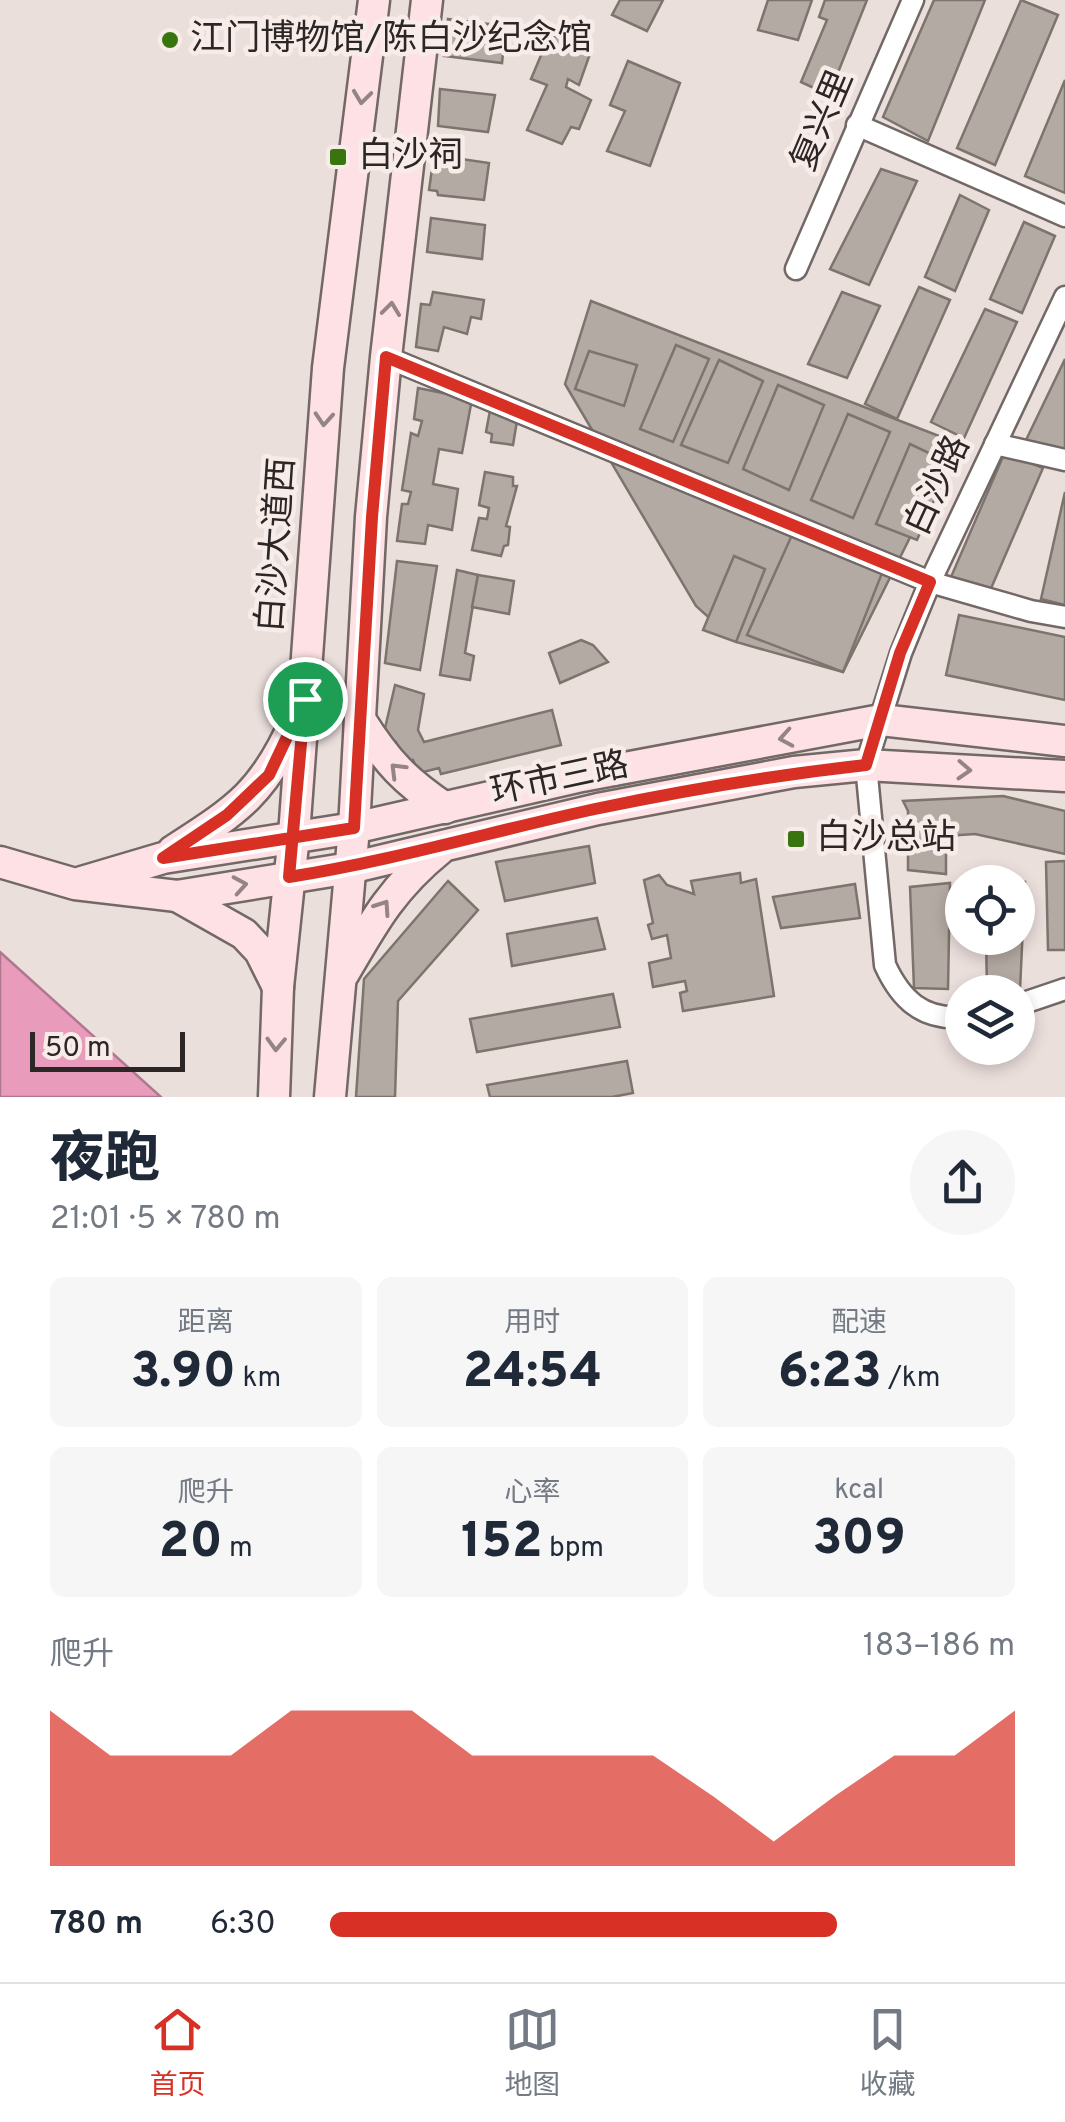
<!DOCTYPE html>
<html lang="zh">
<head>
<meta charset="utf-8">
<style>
	:root { --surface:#fff; --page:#f6f6f7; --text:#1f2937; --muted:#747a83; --line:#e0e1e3; --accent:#d93025 }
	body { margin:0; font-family:Overpass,"Noto Sans SC",sans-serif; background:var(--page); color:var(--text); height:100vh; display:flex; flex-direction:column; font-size:38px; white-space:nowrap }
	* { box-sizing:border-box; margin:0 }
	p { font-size:32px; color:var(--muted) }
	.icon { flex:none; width:55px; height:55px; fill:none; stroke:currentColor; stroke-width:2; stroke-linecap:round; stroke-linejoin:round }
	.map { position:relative; height:1097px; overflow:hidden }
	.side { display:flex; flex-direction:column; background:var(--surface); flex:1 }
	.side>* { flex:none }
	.controls { position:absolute; left:945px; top:865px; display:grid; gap:20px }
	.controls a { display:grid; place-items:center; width:90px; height:90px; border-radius:50%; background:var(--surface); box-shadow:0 5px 15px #0003; font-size:50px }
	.scale { position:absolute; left:30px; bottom:25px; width:155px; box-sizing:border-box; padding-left:10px; border:5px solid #2c2726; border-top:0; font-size:28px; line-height:35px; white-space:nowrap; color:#2c2726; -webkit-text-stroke:8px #f8ece9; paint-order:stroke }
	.pin { position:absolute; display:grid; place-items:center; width:85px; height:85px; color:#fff; margin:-42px; border:5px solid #fff; border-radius:50%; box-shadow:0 2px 10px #0007 }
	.round { display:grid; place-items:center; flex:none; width:105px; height:105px; border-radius:52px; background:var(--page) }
	.head { display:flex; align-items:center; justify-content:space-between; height:170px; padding:0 50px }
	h1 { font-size:55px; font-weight:800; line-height:75px }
	.figures { display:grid; grid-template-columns:repeat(3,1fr); gap:15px; height:170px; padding:10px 50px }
	.figures div { display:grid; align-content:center; border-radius:15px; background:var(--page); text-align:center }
	.figures b { font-size:50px; font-weight:800 }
	.figures small { font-size:28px; font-weight:400 }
	.figures p { font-size:28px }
	.chart { height:280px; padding:20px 50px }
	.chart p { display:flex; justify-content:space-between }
	.chart svg { width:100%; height:180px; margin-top:10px; fill:var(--accent); opacity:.7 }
	ul { padding:0 50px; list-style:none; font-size:32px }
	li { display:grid; grid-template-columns:160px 120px 1fr; align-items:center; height:75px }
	li i { height:25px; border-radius:12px; background:var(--accent) }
	.menu { display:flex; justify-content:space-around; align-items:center; height:140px; border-top:2px solid var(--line); background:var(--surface); font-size:28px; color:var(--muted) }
	.menu a { display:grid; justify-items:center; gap:5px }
	.menu .selected { color:var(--accent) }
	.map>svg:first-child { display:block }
</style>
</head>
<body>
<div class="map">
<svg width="1065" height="1097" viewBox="0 0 1065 1097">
	<rect width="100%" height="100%" fill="#ebdfdc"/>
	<path fill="#e99bbb" stroke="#b0788e" stroke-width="2.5" d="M0,952L161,1097H0Z"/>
	<g fill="#b4aaa4" stroke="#7d746e" stroke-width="2.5">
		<path d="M620,0H663L647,31L612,15Z"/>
		<path d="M768,0H812L798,40L758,30Z"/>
		<path d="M825,0H867L829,95L801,82L827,20L819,17Z"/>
		<path d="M934,0H985L928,141L883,117Z"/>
		<path d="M1021,0L1058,15L995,165L957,148Z"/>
		<path d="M448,19L506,26L502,63L444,56Z"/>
		<path d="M550,34L591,51L579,85L568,79L566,87L591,100L579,129L571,127L562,144L527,130L547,85L531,79Z"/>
		<path d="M628,61L680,83L650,166L607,151L625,111L610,105Z"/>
		<path d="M1065,80V193L1025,176Z"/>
		<path d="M440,89L495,95L488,132L438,126Z"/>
		<path d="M434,155L489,163L484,200L438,195L437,191L429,190Z"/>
		<path d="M881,169L917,181L869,285L830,269Z"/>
		<path d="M960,195L989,210L955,291L925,277Z"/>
		<path d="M431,218L485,225L482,259L427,252Z"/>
		<path d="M1024,222L1055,236L1022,313L990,299Z"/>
		<path d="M919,287L950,300L897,419L865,404Z"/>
		<path d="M433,292L484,300L481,319L471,317L467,334L444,327L438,351L416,347L421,304L430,305Z"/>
		<path d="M842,292L880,306L847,378L808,364Z"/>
		<path d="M591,301L957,443L843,672L736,642L696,606L565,384Z"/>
		<path d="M985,309L1017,322L964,438L931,422Z"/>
		<path d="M676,345L709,359L673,442L640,429Z"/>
		<path d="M589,351L637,365L624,406L575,389Z"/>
		<path d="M1065,359V455L1064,456L1026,440Z"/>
		<path d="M719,360L763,381L728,463L681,445Z"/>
		<path d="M778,385L824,405L789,490L743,469Z"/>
		<path d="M418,388L472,399L462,453L439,449L433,484L458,489L452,530L428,525L425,544L397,541L402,504H408L411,492L402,490L411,433L418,436L422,421L414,419Z"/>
		<path d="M491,405L519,409L513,445L491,442L492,434L486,432Z"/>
		<path d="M848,414L890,432L853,518L811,500Z"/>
		<path d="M910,444L950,463L917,540L876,524Z"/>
		<path d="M1005,452L1043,468L989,593L951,577Z"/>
		<path d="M485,472L513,477V486H517L506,526L510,527L508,545L504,546L501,556L472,550L479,518L487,519L489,508L479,505Z"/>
		<path d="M1065,492V605L1041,599Z"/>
		<path d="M796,526L886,563L843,672L747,635Z"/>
		<path d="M734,556L765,569L736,642L703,630Z"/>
		<path d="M397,561L437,566L420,670L385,663Z"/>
		<path d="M457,570L478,575L465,653L474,656L470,680L440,675Z"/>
		<path d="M478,575L514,581L509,614L472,607Z"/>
		<path d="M959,615L1065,637V700L946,675Z"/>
		<path d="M581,640L593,645L608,662L560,683L549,653Z"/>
		<path d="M395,685L424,694L418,730L424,742L552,710L561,745L441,774L439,768L419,773L413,760L403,762L396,742L383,737Z"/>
		<path d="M1003,796L1065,811V854L975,834L946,836V874L908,870V811L903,801Z"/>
		<path d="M589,846L595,883L505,901L496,862Z"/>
		<path d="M1065,861V950H1048L1046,862Z"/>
		<path d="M740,873L741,883L756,879L774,996L683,1011L680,993L687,991L685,981L653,987L649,963L671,958L667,935L652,939L648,925L653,923L644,880L659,875L667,885L694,894L691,881Z"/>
		<path d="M448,881L478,910L398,1001L395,1097H356L364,979Z"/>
		<path d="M1025,882L1020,990H987L986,938H1018V883Z"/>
		<path d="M950,883L948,989L914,988L910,887Z"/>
		<path d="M855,884L860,918L781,928L773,897Z"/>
		<path d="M597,918L605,949L512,966L507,934Z"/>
		<path d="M613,994L620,1027L477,1052L470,1019Z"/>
		<path d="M627,1061L633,1093L612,1097H490L487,1085Z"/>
	</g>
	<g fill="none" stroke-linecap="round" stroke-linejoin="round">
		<g stroke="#726865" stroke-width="25">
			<g id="minor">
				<path d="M857,125L1065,216"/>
				<path d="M796,269L913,0"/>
				<path d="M386,357L930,582L1031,611L1065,617"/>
				<path d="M995,444L1065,460"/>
				<path d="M1018,1005L1065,989"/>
				<path d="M962,1017C923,1020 901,1000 885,965L866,765L901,653L930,582L1065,297"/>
			</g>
		</g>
		<g stroke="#726865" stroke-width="35">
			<g id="secondary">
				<path d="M361,721C387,762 405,781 445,808"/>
				<path d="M173,851C238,809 264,793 296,720"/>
				<path d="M0,862L75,884L177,896L350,868L598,809L794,772L866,765L1065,776"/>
				<path d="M82,882L163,858L354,828L582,776L881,720L1065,741"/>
				<path d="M177,896L244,934L260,951L278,987"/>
				<path d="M344,973C374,921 393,887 440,849"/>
				<path d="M274,1097L278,987L294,835L328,368L374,0"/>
				<path d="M330,1097L354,828L371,517L386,357L427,0"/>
			</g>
		</g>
		<use href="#minor" stroke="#fff" stroke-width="20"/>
		<use href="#secondary" stroke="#fee1e4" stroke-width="30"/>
	</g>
	<defs><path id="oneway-chevron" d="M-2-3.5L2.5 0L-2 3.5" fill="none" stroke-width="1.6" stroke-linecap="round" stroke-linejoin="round" transform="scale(2.5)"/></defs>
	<g stroke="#958485">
		<use href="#oneway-chevron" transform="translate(362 97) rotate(97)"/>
		<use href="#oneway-chevron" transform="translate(391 309) rotate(-83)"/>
		<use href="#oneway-chevron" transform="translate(324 419) rotate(94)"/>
		<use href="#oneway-chevron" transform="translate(786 738) rotate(170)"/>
		<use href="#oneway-chevron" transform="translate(397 770) rotate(-135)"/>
		<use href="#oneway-chevron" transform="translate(964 770) rotate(3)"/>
		<use href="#oneway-chevron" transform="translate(240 885) rotate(-10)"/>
		<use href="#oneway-chevron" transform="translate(383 907) rotate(-56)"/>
		<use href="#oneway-chevron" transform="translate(276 1044) rotate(92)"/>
	</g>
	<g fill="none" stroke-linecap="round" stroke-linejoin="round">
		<g stroke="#fff" stroke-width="20">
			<path id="route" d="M305,699L289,877C392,861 493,831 595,809C685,790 775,775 866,765L900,653L930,582L386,357L372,517L354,828L163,858L227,815L269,775L305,699"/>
		</g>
		<use href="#route" stroke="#d93025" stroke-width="12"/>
	</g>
	<g fill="#38750e" stroke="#f8ece9" stroke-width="4">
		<circle cx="170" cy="40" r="10"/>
		<rect x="328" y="147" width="20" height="20" rx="5"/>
		<rect x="786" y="829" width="20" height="20" rx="5"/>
	</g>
	<g text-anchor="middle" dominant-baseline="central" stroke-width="9" stroke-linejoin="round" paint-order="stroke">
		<g font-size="35" fill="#2c2726" stroke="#f8ece9" text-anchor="start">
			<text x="190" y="40">江门博物馆/陈白沙纪念馆</text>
			<text x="358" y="157">白沙祠</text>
			<text x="816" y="839">白沙总站</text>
		</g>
		<g font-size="35" fill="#2c2726" stroke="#f8ece9">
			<text transform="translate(824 121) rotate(-67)">复兴里</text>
			<text transform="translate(939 486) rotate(-65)">白沙路</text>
			<text transform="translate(278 545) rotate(-86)">白沙大道西</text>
			<text transform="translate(560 780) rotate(-12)">环市三路</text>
		</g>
	</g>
</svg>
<div class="controls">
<a><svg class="icon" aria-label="locate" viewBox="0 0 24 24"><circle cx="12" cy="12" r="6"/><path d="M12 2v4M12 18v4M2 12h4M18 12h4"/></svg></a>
<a><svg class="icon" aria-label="layers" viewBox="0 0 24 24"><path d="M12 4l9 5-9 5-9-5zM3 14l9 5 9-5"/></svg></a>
</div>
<div class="scale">50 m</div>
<div class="pin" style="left:305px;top:699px;background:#1e9e55"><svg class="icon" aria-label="arrive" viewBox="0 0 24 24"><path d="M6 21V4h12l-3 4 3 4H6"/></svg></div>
</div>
<section class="side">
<div class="head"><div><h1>夜跑</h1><p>21:01 · 5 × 780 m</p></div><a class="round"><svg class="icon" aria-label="share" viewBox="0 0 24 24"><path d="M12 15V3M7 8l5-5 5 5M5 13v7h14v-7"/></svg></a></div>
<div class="figures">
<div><p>距离</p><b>3.90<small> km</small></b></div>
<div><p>用时</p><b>24:54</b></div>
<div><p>配速</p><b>6:23<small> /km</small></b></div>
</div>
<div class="figures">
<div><p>爬升</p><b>20<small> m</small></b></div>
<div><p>心率</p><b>152<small> bpm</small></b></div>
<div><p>kcal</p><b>309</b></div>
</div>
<div class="chart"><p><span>爬升</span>183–186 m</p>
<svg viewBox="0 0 160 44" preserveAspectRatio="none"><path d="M0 44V6L10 17L20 17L30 17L40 6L50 6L60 6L70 17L80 17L90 17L100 17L110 27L120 38L130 27L140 17L150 17L160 6V44z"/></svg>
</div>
<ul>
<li><b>780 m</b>6:30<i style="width:74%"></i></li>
</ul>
</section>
<nav class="menu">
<a class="selected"><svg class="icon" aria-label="home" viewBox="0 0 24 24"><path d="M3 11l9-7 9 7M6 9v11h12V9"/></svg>首页</a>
<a><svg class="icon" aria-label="map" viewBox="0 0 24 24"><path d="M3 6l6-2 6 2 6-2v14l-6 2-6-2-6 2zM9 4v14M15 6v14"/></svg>地图</a>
<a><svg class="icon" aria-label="saved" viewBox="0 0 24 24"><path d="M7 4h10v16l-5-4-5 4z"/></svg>收藏</a>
</nav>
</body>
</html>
